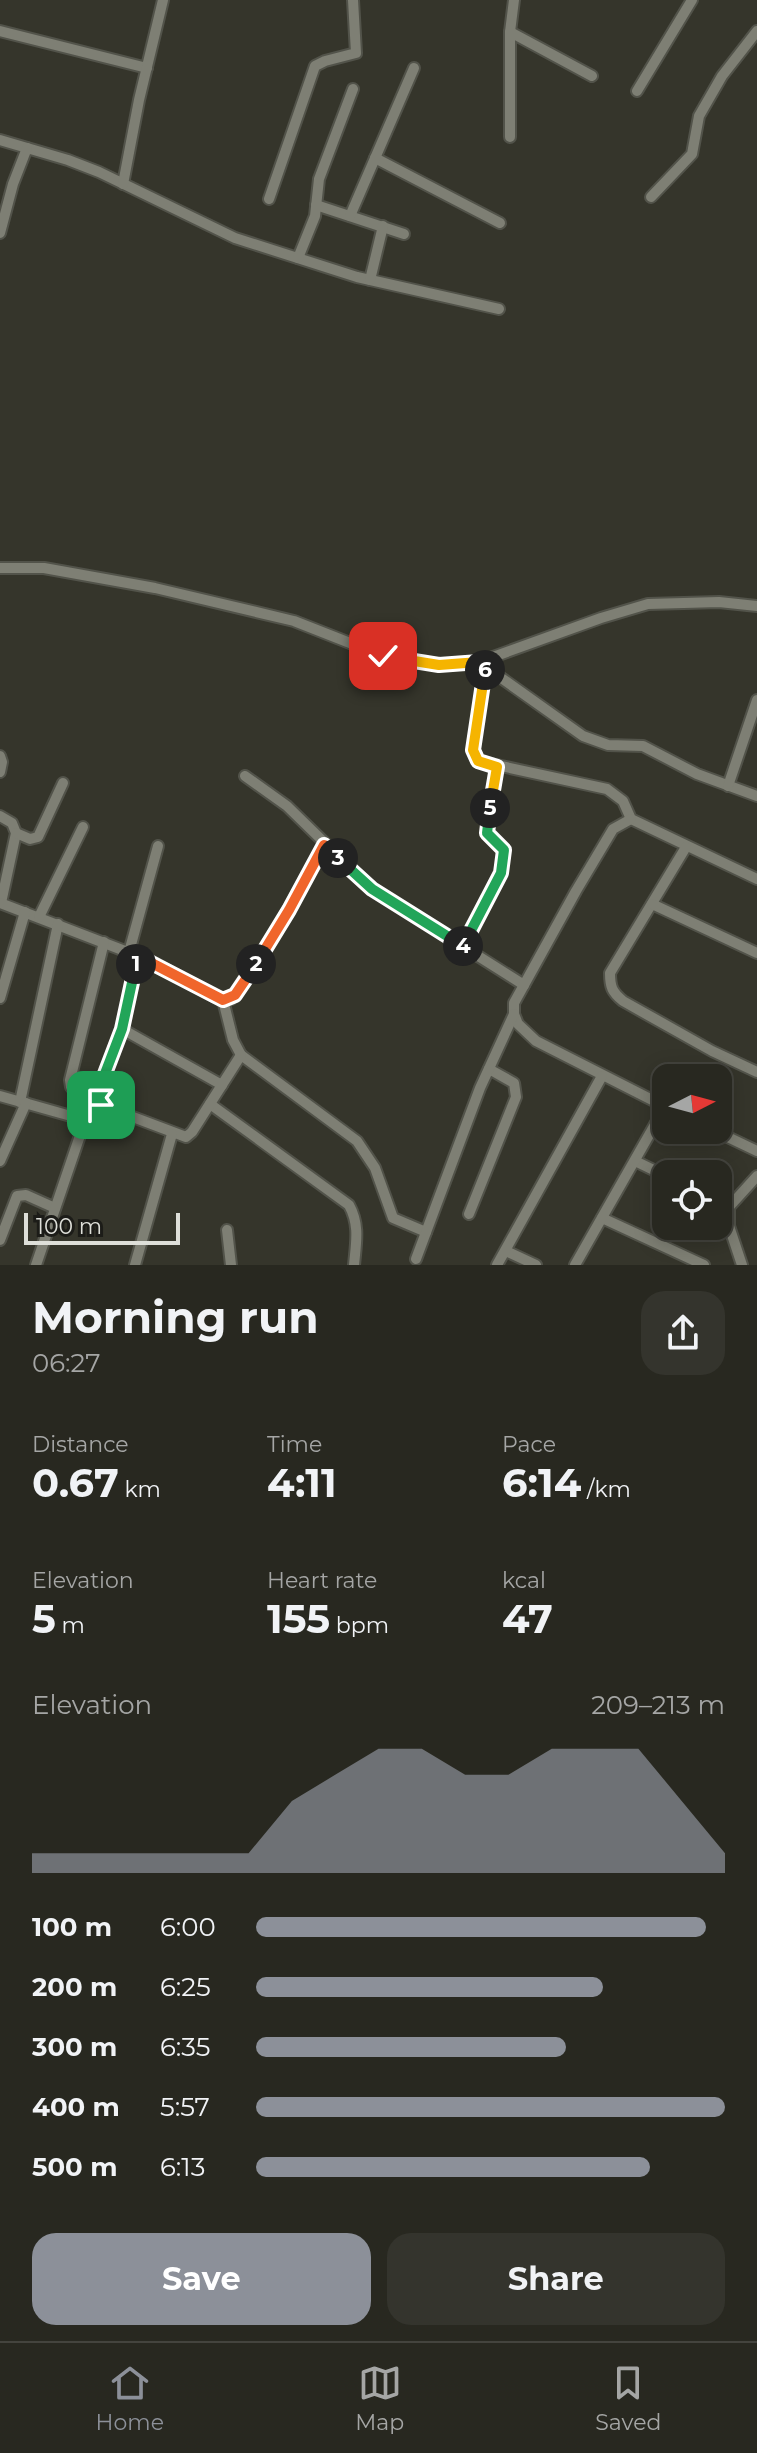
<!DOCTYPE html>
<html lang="en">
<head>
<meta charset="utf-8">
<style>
	:root { --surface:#282820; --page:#34342d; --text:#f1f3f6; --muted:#a5a6a5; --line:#44443e; --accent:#8c9099 }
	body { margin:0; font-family:Montserrat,sans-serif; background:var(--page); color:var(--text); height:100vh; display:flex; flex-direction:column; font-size:30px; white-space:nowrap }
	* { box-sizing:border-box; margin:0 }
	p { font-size:26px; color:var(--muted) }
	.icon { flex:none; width:44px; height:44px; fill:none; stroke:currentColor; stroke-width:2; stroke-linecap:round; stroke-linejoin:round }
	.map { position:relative; height:1265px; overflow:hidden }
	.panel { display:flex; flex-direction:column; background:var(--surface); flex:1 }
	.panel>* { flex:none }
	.needle { width:52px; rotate:84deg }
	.buttons { position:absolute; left:652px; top:1064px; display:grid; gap:16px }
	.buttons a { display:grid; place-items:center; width:80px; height:80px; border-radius:16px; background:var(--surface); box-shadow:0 4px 20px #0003,0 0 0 2px var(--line); font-size:40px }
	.scale { position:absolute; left:24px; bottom:20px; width:156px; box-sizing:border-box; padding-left:8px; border:4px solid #dedfd9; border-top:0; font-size:22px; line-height:28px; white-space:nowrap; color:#dedfd9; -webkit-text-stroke:6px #1c1c18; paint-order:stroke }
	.pin { position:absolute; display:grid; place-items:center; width:68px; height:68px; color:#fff; margin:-34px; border-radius:16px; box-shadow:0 4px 12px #0006 }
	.km { position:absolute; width:40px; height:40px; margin:-20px; border-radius:50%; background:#222; color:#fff; font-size:22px; line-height:40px; text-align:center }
	.round { display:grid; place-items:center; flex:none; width:84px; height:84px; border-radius:24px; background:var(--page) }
	.overview { display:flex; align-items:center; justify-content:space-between; height:136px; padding:0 32px }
	h1 { font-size:44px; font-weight:700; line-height:60px }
	.stats { display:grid; grid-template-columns:repeat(3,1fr); gap:12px; height:136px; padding:8px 32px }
	.stats div { display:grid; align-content:center }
	.stats b { font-size:40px; font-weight:700 }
	.stats small { font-size:22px; font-weight:400 }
	.stats p { font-size:22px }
	.chart { height:224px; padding:16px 32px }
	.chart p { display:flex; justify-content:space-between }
	.chart svg { width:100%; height:144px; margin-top:8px; fill:var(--accent); opacity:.7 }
	.primary-button { display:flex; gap:16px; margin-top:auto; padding:16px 32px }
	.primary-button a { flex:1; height:92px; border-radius:24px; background:var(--accent); color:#fff; font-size:32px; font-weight:700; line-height:92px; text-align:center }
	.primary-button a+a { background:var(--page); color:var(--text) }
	ul { padding:0 32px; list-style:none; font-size:26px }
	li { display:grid; grid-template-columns:128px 96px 1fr; align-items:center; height:60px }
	li i { height:20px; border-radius:10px; background:var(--accent) }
	.dock { display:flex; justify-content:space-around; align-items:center; height:112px; border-top:2px solid var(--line); background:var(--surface); font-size:22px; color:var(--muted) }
	.dock a { display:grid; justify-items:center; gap:4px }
	.dock .current { color:var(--accent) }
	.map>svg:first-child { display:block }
</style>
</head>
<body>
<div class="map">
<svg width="757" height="1265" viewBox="0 0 757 1265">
	<rect width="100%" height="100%" fill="#35352b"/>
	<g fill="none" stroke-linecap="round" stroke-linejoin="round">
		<g stroke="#52534a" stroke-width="14">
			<g id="minor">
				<path d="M0,31L147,68"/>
				<path d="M510,32L592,76"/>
				<path d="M637,91L692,0"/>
				<path d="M510,137V32L514,0"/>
				<path d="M0,140L68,160L99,172L235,238L357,277L499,309"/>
				<path d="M375,158L500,223"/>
				<path d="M123,184L139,100L163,0"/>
				<path d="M651,197L692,154L699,116L722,76L757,31"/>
				<path d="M269,199L315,66L325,61L356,53L353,0"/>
				<path d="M316,205L404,234"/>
				<path d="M350,216L414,68"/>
				<path d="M0,233L13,184L27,148"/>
				<path d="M298,258L315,216L319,179L353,89"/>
				<path d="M370,280L383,226"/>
				<path d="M0,568H44L155,588L294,621L383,656L439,665L479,662L601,618L648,604L719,602L757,606"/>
				<path d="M483,665L583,736L608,745L643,746L697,774L757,796"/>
				<path d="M485,667L473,750L478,761L607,789L623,801L631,819L757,879"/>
				<path d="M0,756L2,762L0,772"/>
				<path d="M245,776L287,806L372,889L524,985"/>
				<path d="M728,786L757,700"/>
				<path d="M0,816L12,823L16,833L1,903"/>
				<path d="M631,819L613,829L576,891L514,1003V1014L518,1024L536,1041L666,1107"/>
				<path d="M16,833L30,839L38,837L63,783"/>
				<path d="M686,847L610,973C610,987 612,992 623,1001L712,1051L757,1072"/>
				<path d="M0,903L151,961L215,997L231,999L281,923L324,845"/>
				<path d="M652,904L757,953"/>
				<path d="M39,917L83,827"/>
				<path d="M104,942L70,1080L71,1087L93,1105L122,1029L138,956"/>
				<path d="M463,947L501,873L504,850L487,833L497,767"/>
				<path d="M129,952L158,846"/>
				<path d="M0,998L25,912"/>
				<path d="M223,1000L233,1040L241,1055L357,1141L375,1168L393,1218L426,1232"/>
				<path d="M122,1029L222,1085"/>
				<path d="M0,1096L85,1120"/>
				<path d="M20,1102L58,924"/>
				<path d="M210,1104L349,1205C360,1225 356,1243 354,1265"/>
				<path d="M713,1130L757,1151"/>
				<path d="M0,1161L26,1103"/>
				<path d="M635,1161L666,1176"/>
				<path d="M469,1214L516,1097L514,1083L489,1069"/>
				<path d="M602,1218L704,1265"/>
				<path d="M227,1230L231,1265"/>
				<path d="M0,1240L17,1196L26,1195L55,1208"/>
				<path d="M506,1251L536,1265"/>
				<path d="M416,1259L480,1088L514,1014"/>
				<path d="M36,1265L89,1109L93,1105H101L186,1137L192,1132L241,1055"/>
				<path d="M135,1265L172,1134"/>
				<path d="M497,1265L602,1076"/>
				<path d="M575,1265L665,1107"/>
				<path d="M742,1265L729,1226V1207L757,1176"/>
			</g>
		</g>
		<use href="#minor" stroke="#7e7f74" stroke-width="10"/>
	</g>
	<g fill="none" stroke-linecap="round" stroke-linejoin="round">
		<g stroke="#fff" stroke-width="16">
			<path id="split-1" d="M101,1105H93L122,1029L136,964"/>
		</g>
		<g stroke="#fff" stroke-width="16">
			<path id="split-2" d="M136,964L138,956L223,1000L235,995L256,964"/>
		</g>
		<g stroke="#fff" stroke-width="16">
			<path id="split-3" d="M256,964L289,910L324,845L338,858"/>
		</g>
		<g stroke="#fff" stroke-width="16">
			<path id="split-4" d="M338,858L372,889L463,946"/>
		</g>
		<g stroke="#fff" stroke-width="16">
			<path id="split-5" d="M463,946L501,873L504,850L487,833L490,808"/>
		</g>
		<g stroke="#fff" stroke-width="16">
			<path id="split-6" d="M485,670L473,750L478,761L497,767L490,808"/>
		</g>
		<g stroke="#fff" stroke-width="16">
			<path id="split-7" d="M383,656L439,665L479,662L485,667V670"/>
		</g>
		<use href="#split-1" stroke="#22a559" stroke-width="10"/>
		<use href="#split-2" stroke="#f0652b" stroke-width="10"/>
		<use href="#split-3" stroke="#f0652b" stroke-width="10"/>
		<use href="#split-4" stroke="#22a559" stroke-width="10"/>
		<use href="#split-5" stroke="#22a559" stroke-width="10"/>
		<use href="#split-6" stroke="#f5b400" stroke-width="10"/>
		<use href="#split-7" stroke="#f5b400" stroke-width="10"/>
	</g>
</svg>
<div class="buttons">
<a><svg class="needle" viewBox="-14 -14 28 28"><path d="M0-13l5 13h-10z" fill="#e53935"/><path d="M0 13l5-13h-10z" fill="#a5a6a5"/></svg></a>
<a><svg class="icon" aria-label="locate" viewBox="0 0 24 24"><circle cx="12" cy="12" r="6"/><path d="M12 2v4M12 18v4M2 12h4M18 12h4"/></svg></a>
</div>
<div class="scale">100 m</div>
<div class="pin" style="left:101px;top:1105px;background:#1e9e55"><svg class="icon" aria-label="arrive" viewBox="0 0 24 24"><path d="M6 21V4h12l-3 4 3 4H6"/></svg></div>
<div class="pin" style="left:383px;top:656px;background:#d93025"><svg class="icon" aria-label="check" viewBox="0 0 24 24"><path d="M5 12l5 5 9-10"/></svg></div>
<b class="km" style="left:136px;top:964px">1</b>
<b class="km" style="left:256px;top:964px">2</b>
<b class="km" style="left:338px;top:858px">3</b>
<b class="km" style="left:463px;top:946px">4</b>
<b class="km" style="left:490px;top:808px">5</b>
<b class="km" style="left:485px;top:670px">6</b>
</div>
<section class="panel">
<div class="overview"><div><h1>Morning run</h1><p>06:27</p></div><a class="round"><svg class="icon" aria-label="share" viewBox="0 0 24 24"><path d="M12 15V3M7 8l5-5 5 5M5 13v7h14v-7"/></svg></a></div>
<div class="stats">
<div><p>Distance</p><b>0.67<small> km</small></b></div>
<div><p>Time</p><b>4:11</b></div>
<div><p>Pace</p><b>6:14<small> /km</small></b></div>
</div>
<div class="stats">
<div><p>Elevation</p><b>5<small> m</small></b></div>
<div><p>Heart rate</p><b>155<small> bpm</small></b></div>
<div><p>kcal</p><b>47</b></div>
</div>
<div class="chart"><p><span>Elevation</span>209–213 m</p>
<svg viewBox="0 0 160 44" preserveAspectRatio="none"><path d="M0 44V38L10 38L20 38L30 38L40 38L50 38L60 22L70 14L80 6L90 6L100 14L110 14L120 6L130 6L140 6L150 22L160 38V44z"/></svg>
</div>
<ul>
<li><b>100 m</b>6:00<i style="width:96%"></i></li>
<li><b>200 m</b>6:25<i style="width:74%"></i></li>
<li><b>300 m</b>6:35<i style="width:66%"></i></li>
<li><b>400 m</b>5:57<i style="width:100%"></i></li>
<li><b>500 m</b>6:13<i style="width:84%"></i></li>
</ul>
<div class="primary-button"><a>Save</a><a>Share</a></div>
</section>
<nav class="dock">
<a class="current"><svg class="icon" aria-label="home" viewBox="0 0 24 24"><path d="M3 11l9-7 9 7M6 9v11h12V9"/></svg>Home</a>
<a><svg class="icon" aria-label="map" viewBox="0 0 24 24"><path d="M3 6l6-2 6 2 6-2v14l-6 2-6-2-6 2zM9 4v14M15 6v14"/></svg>Map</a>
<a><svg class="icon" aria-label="saved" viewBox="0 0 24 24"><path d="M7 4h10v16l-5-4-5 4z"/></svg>Saved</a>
</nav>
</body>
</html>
